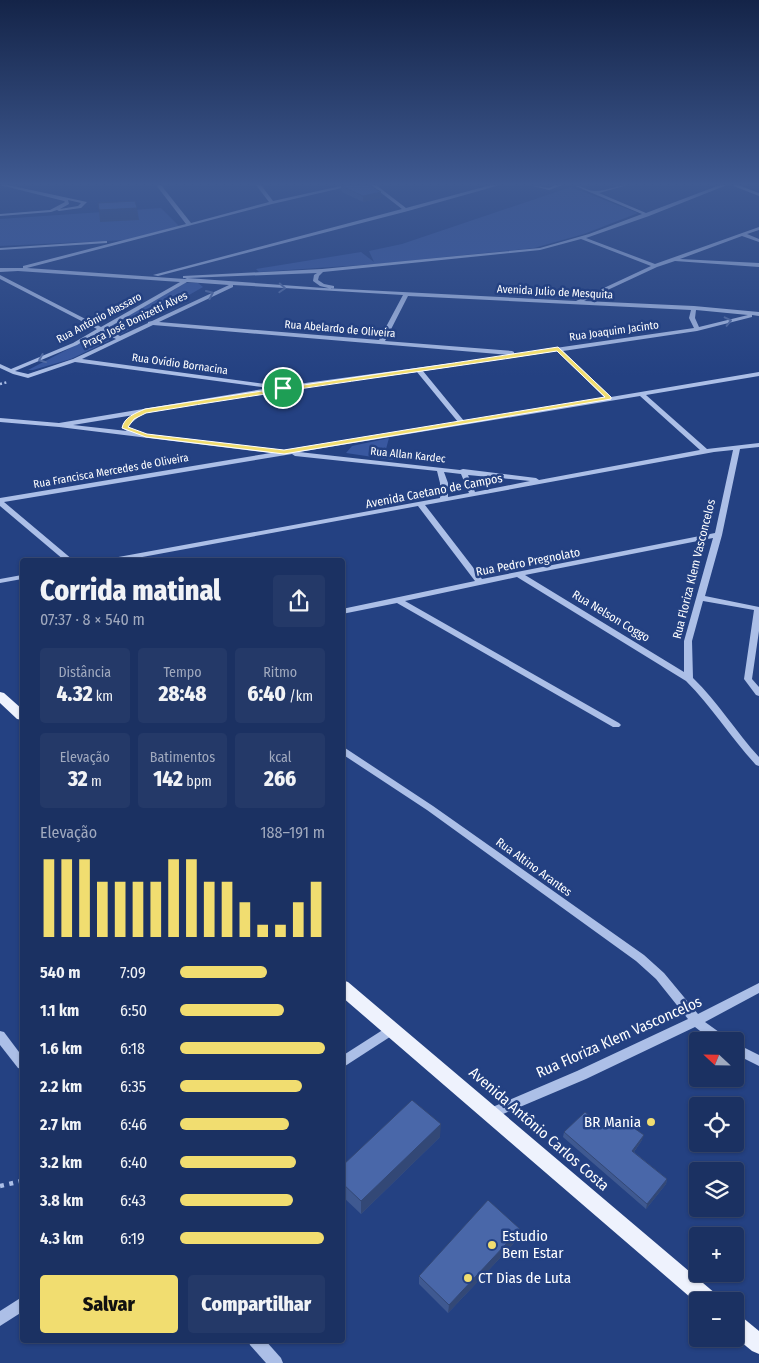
<!DOCTYPE html>
<html lang="pt">
<head>
<meta charset="utf-8">
<style>
	:root { --surface:#1b3162; --page:#243968; --text:#f1f3f6; --muted:#a0a9be; --line:#394c77; --accent:#f1dd70 }
	body { margin:0; font-family:"Fira Sans Condensed",sans-serif; background:var(--page); color:var(--text); height:100vh; display:flex; flex-direction:column; font-size:19px; white-space:nowrap }
	* { box-sizing:border-box; margin:0 }
	p { font-size:16px; color:var(--muted) }
	.icon { flex:none; width:28px; height:28px; fill:none; stroke:currentColor; stroke-width:2; stroke-linecap:round; stroke-linejoin:round }
	.map { position:relative; flex:1; overflow:hidden }
	.drawer { position:absolute; left:20px; top:558px; width:325px; height:785px; display:flex; flex-direction:column; background:var(--surface); border-radius:5px; box-shadow:0 1px 4px #0004,0 0 0 1px var(--line) }
	.drawer>* { flex:none }
	.needle { width:32px; rotate:292deg }
	.fabs { position:absolute; left:689px; top:1032px; display:grid; gap:10px }
	.fabs a { display:grid; place-items:center; width:55px; height:55px; border-radius:5px; background:var(--surface); box-shadow:0 1px 4px #0004,0 0 0 1px var(--line); font-size:25px }
	.pin { position:absolute; display:grid; place-items:center; width:42px; height:42px; color:#fff; margin:-21px; border:2px solid #fff; border-radius:50%; box-shadow:0 1px 5px #0007 }
	.round { display:grid; place-items:center; flex:none; width:52px; height:52px; border-radius:5px; background:var(--page) }
	.headline { display:flex; align-items:center; justify-content:space-between; height:85px; padding:0 20px }
	h1 { font-size:28px; font-weight:800; line-height:38px }
	.figures { display:grid; grid-template-columns:repeat(3,1fr); gap:8px; height:85px; padding:5px 20px }
	.figures div { display:grid; align-content:center; border-radius:5px; background:var(--page); text-align:center }
	.figures b { font-size:21px; font-weight:800 }
	.figures small { font-size:14px; font-weight:400 }
	.figures p { font-size:14px }
	.chart { height:140px; padding:10px 20px }
	.chart p { display:flex; justify-content:space-between }
	.chart svg { width:100%; height:90px; margin-top:5px; stroke:var(--accent); stroke-width:6 }
	.cta { display:flex; gap:10px; margin-top:auto; padding:10px 20px }
	.cta a { flex:1; height:58px; border-radius:5px; background:var(--accent); color:#111; font-size:20px; font-weight:800; line-height:58px; text-align:center }
	.cta a+a { background:var(--page); color:var(--text) }
	ul { padding:0 20px; list-style:none; font-size:16px }
	li { display:grid; grid-template-columns:80px 60px 1fr; align-items:center; height:38px }
	li i { height:12px; border-radius:6px; background:var(--accent) }
	.map>svg:first-child { display:block }
</style>
</head>
<body>
<div class="map">
<svg width="759" height="1363" viewBox="0 0 759 1363">
	<rect width="100%" height="100%" fill="#244182"/>
	<g fill="#3958a0">
		<path d="M571,187L638,213L584,234L534,248L376,264L259,272L256,269L361,252L374,262L369,251L402,244Z"/>
		<path d="M161,208L179,226L126,240L0,246V219Z"/>
		<path d="M185,283H198L203,287L114,338L71,359L33,370H28L99,333Z"/>
		<path d="M389,438L386,449L393,460L346,453L352,446Z"/>
	</g>
	<g fill="none" stroke-linecap="round" stroke-linejoin="round">
		<path stroke="#acbfe7" stroke-width="2.5" stroke-dasharray="2 2.5" stroke-linecap="butt" d="M0,384L8,382"/>
		<path stroke="#acbfe7" stroke-width="4.5" stroke-dasharray="4 5.5" stroke-linecap="butt" d="M0,1186L22,1181"/>
		<g fill="#acbfe7" fill-rule="evenodd">
			<path d="M0,185H8L87,202L81,208L59,211L57,210L51,212L0,216V214L50,210L65,202L64,201ZM68,200L81,203L78,206L60,209L69,204Z"/>
			<path d="M156,185H161L191,223L269,202L256,185H261L273,201L345,185H355L272,204L27,268L185,279L187,278H183V276L322,269L540,248L589,234L642,214L573,185C581,185 589,192 596,191C607,191 617,185 628,185L599,193L646,213L720,185H727L649,216L586,238L655,264L759,227V230L747,234L759,239V242L742,236L680,259L759,263V267L675,261L657,267L584,301L694,306L759,312V316L752,315V317L697,331L563,351L611,397L759,372V376L646,395L707,449L759,443V447L740,449L722,535L705,596L759,607V631L752,679L759,687V696L756,695L744,679L754,610L703,601L692,641L693,678C718,702 736,732 759,757V766L756,765C731,738 712,707 686,681L517,577L405,601L619,723L621,725L619,727H613L397,603L342,614V609L475,581L418,506L126,560H109L113,558L440,498V483L437,471L295,456L292,454L4,502L73,560H64L0,506V498L271,453L59,427L0,422V418L59,423L269,388L75,362L28,378L13,374L0,368V364L11,369L73,343L97,329L0,279V275L101,327L180,282L18,271L0,272V268H23V266L186,224ZM581,239L651,266L576,301L324,288L187,278L317,273L314,275L313,281L320,286L332,289L334,288V286L324,284L318,280L319,276L323,272L540,250ZM187,282L229,285L152,321L148,322V323L120,336L106,329ZM233,285L403,295L379,340L159,322L233,287ZM408,296L691,310L689,318L694,328L514,354V352L512,351L385,341ZM696,310L748,315L699,327L695,318ZM153,325L511,355L276,387L273,385L82,359ZM101,331L116,339L73,359L28,374L15,371L77,345ZM557,351L605,398L464,421L423,371ZM417,372L458,422L274,452V450L272,449L137,433L136,431L128,427L129,425L143,413L283,390ZM640,396L700,450L539,480L536,478L463,469L460,470L299,452ZM134,415L124,423L122,428L127,431L73,425ZM733,450L715,533L482,579L425,505L714,452ZM444,472L461,474L469,493L448,497V483ZM468,475L530,481L475,492ZM713,538L684,641V672L525,575Z"/>
			<path d="M371,185H376L406,208L491,185H500L408,211L158,276L153,275L402,209Z"/>
			<path d="M529,185L549,188L555,185H563L549,190Z"/>
			<path d="M731,185H738L759,193V196Z"/>
			<path d="M105,241H107V243L0,250V248Z"/>
			<path d="M22,575V579L0,583V579Z"/>
			<path d="M342,746L433,806L644,955L664,973L698,1014L759,983V993L705,1022L726,1037L728,1041H713L695,1027L586,1079L496,1117L492,1119L488,1117L486,1113L488,1109L577,1071L688,1019L656,979L636,961L427,810L342,754Z"/>
			<path d="M392,1024L396,1025L398,1029L396,1033L342,1068V1056Z"/>
			<path d="M0,1031L4,1032L22,1056V1069L18,1068L0,1045Z"/>
			<path d="M735,1043L759,1055V1066L735,1054Z"/>
			<path d="M22,1297V1312L0,1326V1311Z"/>
			<path d="M248,1340H265L281,1358L283,1363H266L250,1345Z"/>
		</g>
		<g fill="#eef2fd" fill-rule="evenodd">
			<path d="M0,692L4,693L22,709V720L17,719L0,703Z"/>
			<path d="M342,980L348,982L716,1294L719,1301H698V1304L342,997Z"/>
			<path d="M735,1314L742,1317L759,1331V1354L752,1351L735,1337Z"/>
		</g>
	</g>
	<g fill="#3f5991">
		<path d="M341,186L381,198L363,202L342,192Z"/>
		<path d="M604,1128L642,1140L634,1152L667,1179L666,1184L646,1209L563,1137L564,1132Z"/>
		<path d="M440,1137L361,1214L342,1196V1166Z"/>
		<path d="M519,1238L448,1313L419,1284V1276Z"/>
	</g>
	<g fill="#334876">
		<path d="M381,192V198L363,202V196Z"/>
		<path d="M137,208L139,220L100,222L99,210Z"/>
		<path d="M441,1124L440,1137L361,1214V1201Z"/>
		<path d="M644,1135L642,1140L631,1156L632,1151Z"/>
		<path d="M667,1179L666,1184L646,1209L647,1204Z"/>
		<path d="M520,1229L519,1238L448,1313L449,1305Z"/>
	</g>
	<g fill="#4967a9" stroke="#334876">
		<path d="M347,185H369L381,192L363,196L341,186Z"/>
		<path d="M135,201L137,208L99,210L98,203Z"/>
		<path d="M412,1100L441,1124L361,1201L342,1183V1166Z"/>
		<path d="M585,1112L604,1128L618,1117L644,1135L632,1151L667,1179L647,1204L564,1132Z"/>
		<path d="M488,1200L520,1229L449,1305L419,1276Z"/>
	</g>
	<defs><path id="oneway-chevron" d="M-2-3.5L2.5 0L-2 3.5" fill="none" stroke-width="1.6" stroke-linecap="round" stroke-linejoin="round" transform="scale(1.25)"/></defs>
	<g stroke="#546da5">
		<use href="#oneway-chevron" transform="translate(282 288) rotate(3)"/>
		<use href="#oneway-chevron" transform="translate(210 294) rotate(-24)"/>
		<use href="#oneway-chevron" transform="translate(728 321) rotate(-13)"/>
		<use href="#oneway-chevron" transform="translate(42 359) rotate(158)"/>
	</g>
	<linearGradient id="sky" x2="0" y2="1"><stop stop-color="#142448"/><stop offset="0.49" stop-color="#3f5a92"/><stop offset="1" stop-color="#3f5a92" stop-opacity="0"/></linearGradient>
	<rect width="759" height="376" fill="url(#sky)"/>
	<path fill="#f1dd70" stroke="#fff" fill-rule="evenodd" d="M558,347L611,397V399L284,454L146,437L122,428C124,417 136,413 145,409C282,387 420,369 558,347ZM557,351L605,397L284,450L147,434L128,427L134,419L146,413C283,390 420,372 557,351Z"/>
	<g fill="#f1dd70" stroke="#244182" stroke-width="2">
		<circle cx="651" cy="1122" r="5"/>
		<circle cx="492" cy="1245" r="5"/>
		<circle cx="468" cy="1278" r="5"/>
	</g>
	<g text-anchor="middle" dominant-baseline="central" stroke-width="5" stroke-linejoin="round" paint-order="stroke">
		<g font-size="11" fill="#fff" stroke="#244182">
			<text transform="translate(555 292) rotate(3)">Avenida Julio de Mesquita</text>
			<text transform="translate(99 318) rotate(-28)">Rua Antônio Massaro</text>
			<text transform="translate(135 320) rotate(-26)">Praça José Donizetti Alves</text>
			<text transform="translate(340 329) rotate(5)">Rua Abelardo de Oliveira</text>
			<text transform="translate(614 331) rotate(-8)">Rua Joaquim Jacinto</text>
			<text transform="translate(180 364) rotate(8)">Rua Ovídio Bornacina</text>
			<text transform="translate(408 455) rotate(6)">Rua Allan Kardec</text>
			<text transform="translate(111 471) rotate(-10)">Rua Francisca Mercedes de Oliveira</text>
		</g>
		<g font-size="12" fill="#fff" stroke="#244182">
			<text transform="translate(434 491) rotate(-11)">Avenida Caetano de Campos</text>
			<text transform="translate(528 562) rotate(-11)">Rua Pedro Pregnolato</text>
			<text transform="translate(694 569) rotate(-76)">Rua Floriza Klem Vasconcelos</text>
			<text transform="translate(611 616) rotate(31)">Rua Nelson Coggo</text>
			<text transform="translate(534 867) rotate(36)">Rua Altino Arantes</text>
		</g>
		<g font-size="15" fill="#fff" stroke="#244182">
			<text transform="translate(619 1037) rotate(-24)">Rua Floriza Klem Vasconcelos</text>
			<text transform="translate(539 1129) rotate(41)">Avenida Antônio Carlos Costa</text>
		</g>
		<g font-size="15" fill="#fff" stroke="#244182" text-anchor="start">
			<text x="641" y="1122" text-anchor="end">BR Mania</text>
			<text x="502" y="1236">Estudio<tspan x="502" dy="17">Bem Estar</tspan></text>
			<text x="478" y="1278">CT Dias de Luta</text>
		</g>
	</g>
</svg>
<div class="fabs">
<a><svg class="needle" viewBox="-14 -14 28 28"><path d="M0-13l5 13h-10z" fill="#e53935"/><path d="M0 13l5-13h-10z" fill="#a0a9be"/></svg></a>
<a><svg class="icon" aria-label="locate" viewBox="0 0 24 24"><circle cx="12" cy="12" r="6"/><path d="M12 2v4M12 18v4M2 12h4M18 12h4"/></svg></a>
<a><svg class="icon" aria-label="layers" viewBox="0 0 24 24"><path d="M12 4l9 5-9 5-9-5zM3 14l9 5 9-5"/></svg></a>
<a>+</a>
<a>−</a>
</div>
<div class="pin" style="left:283px;top:388px;background:#1e9e55"><svg class="icon" aria-label="arrive" viewBox="0 0 24 24"><path d="M6 21V4h12l-3 4 3 4H6"/></svg></div>
<section class="drawer">
<div class="headline"><div><h1>Corrida matinal</h1><p>07:37 · 8 × 540 m</p></div><a class="round"><svg class="icon" aria-label="share" viewBox="0 0 24 24"><path d="M12 15V3M7 8l5-5 5 5M5 13v7h14v-7"/></svg></a></div>
<div class="figures">
<div><p>Distância</p><b>4.32<small> km</small></b></div>
<div><p>Tempo</p><b>28:48</b></div>
<div><p>Ritmo</p><b>6:40<small> /km</small></b></div>
</div>
<div class="figures">
<div><p>Elevação</p><b>32<small> m</small></b></div>
<div><p>Batimentos</p><b>142<small> bpm</small></b></div>
<div><p>kcal</p><b>266</b></div>
</div>
<div class="chart"><p><span>Elevação</span>188–191 m</p>
<svg viewBox="0 0 160 44" preserveAspectRatio="none"><path d="M5 44V6M15 44V6M25 44V6M35 44V17M45 44V17M55 44V17M65 44V17M75 44V6M85 44V6M95 44V17M105 44V17M115 44V27M125 44V38M135 44V38M145 44V27M155 44V17"/></svg>
</div>
<ul>
<li><b>540 m</b>7:09<i style="width:60%"></i></li>
<li><b>1.1 km</b>6:50<i style="width:72%"></i></li>
<li><b>1.6 km</b>6:18<i style="width:100%"></i></li>
<li><b>2.2 km</b>6:35<i style="width:84%"></i></li>
<li><b>2.7 km</b>6:46<i style="width:75%"></i></li>
<li><b>3.2 km</b>6:40<i style="width:80%"></i></li>
<li><b>3.8 km</b>6:43<i style="width:78%"></i></li>
<li><b>4.3 km</b>6:19<i style="width:99%"></i></li>
</ul>
<div class="cta"><a>Salvar</a><a>Compartilhar</a></div>
</section>
</div>
</body>
</html>
